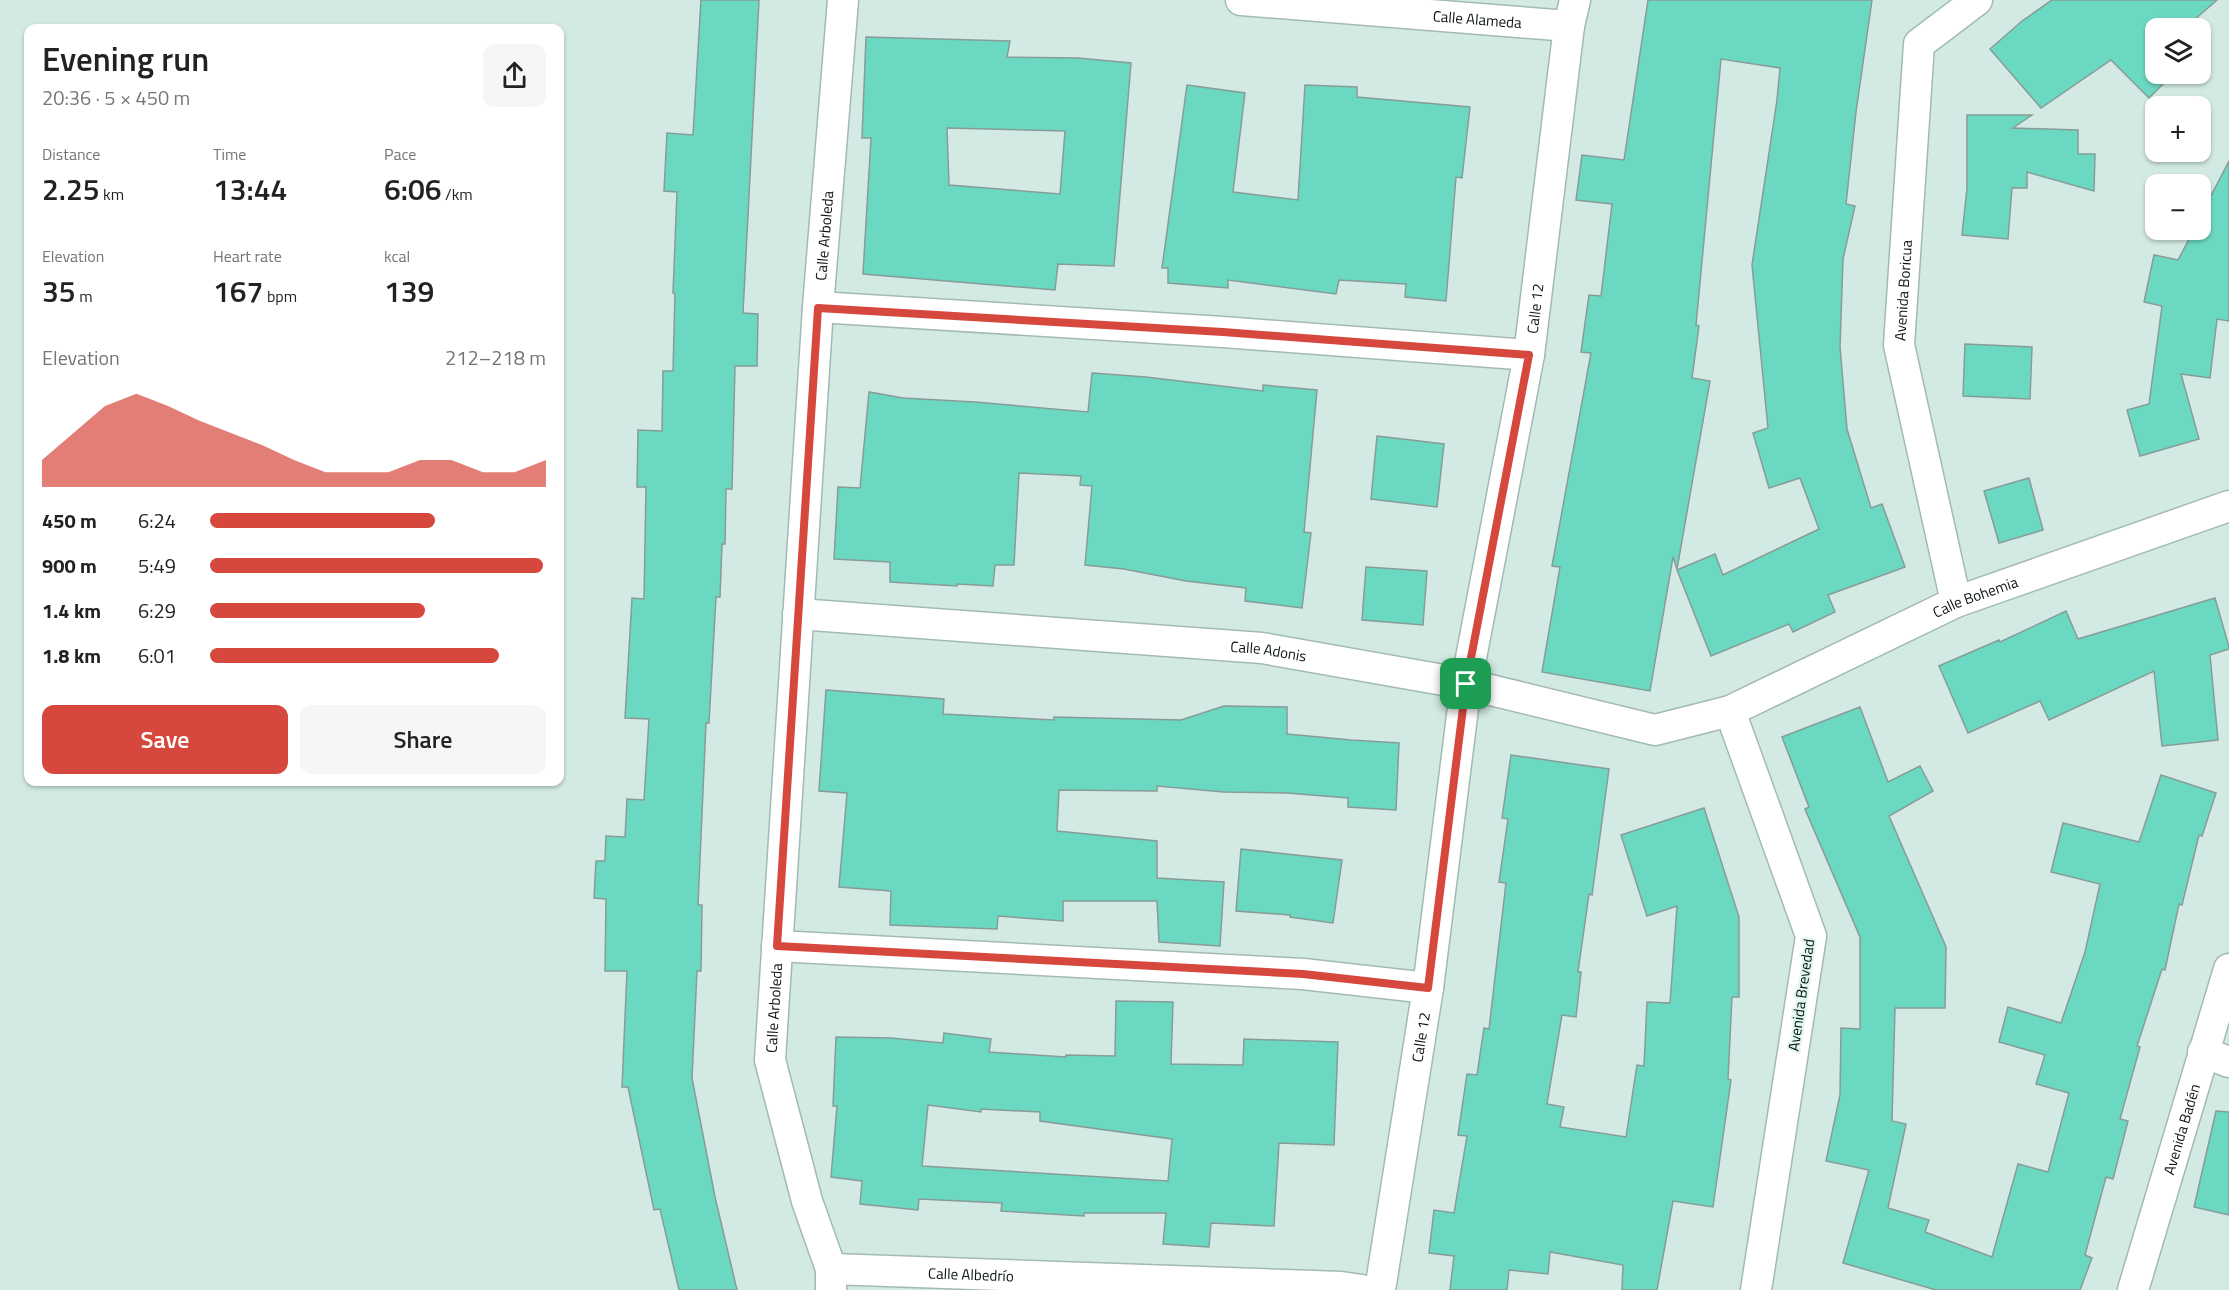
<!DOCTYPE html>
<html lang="en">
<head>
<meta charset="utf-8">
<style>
	:root { --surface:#fff; --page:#f6f6f6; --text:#222; --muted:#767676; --accent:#d6483d }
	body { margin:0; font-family:"Titillium Web",sans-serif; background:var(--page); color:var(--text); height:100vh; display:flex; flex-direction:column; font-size:22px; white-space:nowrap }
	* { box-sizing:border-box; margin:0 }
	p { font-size:20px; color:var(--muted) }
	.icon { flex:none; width:33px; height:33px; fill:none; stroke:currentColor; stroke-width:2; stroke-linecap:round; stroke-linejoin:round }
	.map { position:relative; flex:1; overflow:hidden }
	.side { position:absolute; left:24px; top:24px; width:540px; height:762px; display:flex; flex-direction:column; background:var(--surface); border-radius:12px; box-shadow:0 2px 4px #0004 }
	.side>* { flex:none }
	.buttons { position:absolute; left:2145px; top:18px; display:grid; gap:12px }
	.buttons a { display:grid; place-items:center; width:66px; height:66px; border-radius:12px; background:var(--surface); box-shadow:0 2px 4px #0004; font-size:30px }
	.pin { position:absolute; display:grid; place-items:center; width:51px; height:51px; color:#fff; margin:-26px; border-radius:12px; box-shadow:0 3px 9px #0006 }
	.round { display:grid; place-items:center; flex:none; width:63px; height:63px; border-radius:12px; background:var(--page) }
	.overview { display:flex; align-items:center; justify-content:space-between; height:102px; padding:0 18px }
	h1 { font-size:33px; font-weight:600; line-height:45px }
	.stats { display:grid; grid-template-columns:repeat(3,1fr); gap:9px; height:102px; padding:6px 18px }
	.stats div { display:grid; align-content:center }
	.stats b { font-size:30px; font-weight:600 }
	.stats small { font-size:16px; font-weight:400 }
	.stats p { font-size:16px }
	.chart { height:168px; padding:12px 18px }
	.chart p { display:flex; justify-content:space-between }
	.chart svg { width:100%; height:108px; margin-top:6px; fill:var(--accent); opacity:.7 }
	.button { display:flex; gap:12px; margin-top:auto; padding:12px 18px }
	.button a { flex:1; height:69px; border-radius:12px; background:var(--accent); color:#fff; font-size:24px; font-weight:600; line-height:69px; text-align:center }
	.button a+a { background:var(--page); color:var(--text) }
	ul { padding:0 18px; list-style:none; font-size:20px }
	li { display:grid; grid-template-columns:96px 72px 1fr; align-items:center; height:45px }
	li i { height:15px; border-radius:8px; background:var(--accent) }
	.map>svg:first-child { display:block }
</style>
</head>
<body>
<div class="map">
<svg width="2229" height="1290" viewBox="0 0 2229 1290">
	<rect width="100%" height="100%" fill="#d3eae4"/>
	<g fill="#6bd9c2" stroke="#879c97" stroke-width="1.5" fill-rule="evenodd">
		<path d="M701,0H759L743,313L758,314L757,366H735L732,489H726L725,544H722L720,597H716L709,723H706L698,905H702L701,971H697L692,1078L715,1197L737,1290H679L660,1209L654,1210L628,1087H622L627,971H605L606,899L594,898L596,861H605L606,836L625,837L627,799L644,800L649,719L625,718L632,598L644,599L646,487H637L638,430L662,431L663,371H673L675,294L673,293L677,192L664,191L667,133L693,135Z"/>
		<path d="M1648,0H1872L1856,112L1846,204L1855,206L1843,259L1840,347L1847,429L1871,508L1882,504L1905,567L1828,595L1835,612L1793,632L1789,624L1711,656L1677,570L1715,554L1723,575L1819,529L1800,478L1769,488L1753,433L1768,428L1752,265L1777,100L1780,68L1721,59L1696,325L1699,326L1692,378L1710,381L1677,569L1673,557L1650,691L1542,672L1560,567L1552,566L1591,353L1581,352L1589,295L1601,296L1612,204L1576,200L1582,155L1624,160Z"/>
		<path d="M2052,0H2217L2185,28H2156V74H2173L2149,98L2111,60L2041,108L1990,49L2022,21Z"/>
		<path d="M866,37L1010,41L1007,57L1078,58L1131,63L1114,266L1058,264L1055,290L863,274L871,138H862ZM947,128L1065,131L1060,194L949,185Z"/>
		<path d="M1187,85L1245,93L1233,192L1298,200L1305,85L1357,87V97L1470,107L1462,178L1456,177L1446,301L1405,297L1406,284L1339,280L1336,294L1228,280V288L1168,283V268H1162Z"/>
		<path d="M1967,115H2032L2013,128L2078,130V154H2095L2094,191L2027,172V188H2012L2008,239L1962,235L1967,188Z"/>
		<path d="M2229,161V321L2217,319L2210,378L2181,374L2199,439L2140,456L2127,410L2149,404L2162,306L2144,302L2154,255L2178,260L2194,230H2200V217Z"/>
		<path d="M1965,344L2032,347L2030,399L1963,396Z"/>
		<path d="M1092,373L1146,377L1263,391V385L1317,390L1304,532L1311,533L1302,608L1245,601L1246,588L1186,581L1124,569L1085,565L1092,486L1080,485L1081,476L1019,473L1014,565H995L993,586L957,584V586L890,582V562L834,559L838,487L860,488L869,392L903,398L975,402L1088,412Z"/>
		<path d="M1377,436L1444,444L1437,507L1371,499Z"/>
		<path d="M2029,478L2043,530L1999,543L1984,491Z"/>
		<path d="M1366,567L1427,571L1423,625L1362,620Z"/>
		<path d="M2215,598L2229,647V649L2210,655L2218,740L2162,746L2154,671L2049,720L2040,701L1968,733L1939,666L1999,640L2000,642L2066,611L2078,639Z"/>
		<path d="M826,690L944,699L943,714L1054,720V717L1181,720L1224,706L1287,707V734L1351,740L1399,743L1396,810L1348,807V798L1287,793L1224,792L1157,786V791L1059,790L1057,831L1157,841V878L1224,882L1220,946L1159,942L1157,901H1063V921L998,916L997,929L890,925L891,891L839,887L847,793L819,791Z"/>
		<path d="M1860,707L1888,782L1920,766L1933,791L1889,816L1946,947L1945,1008H1895L1892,1121L1906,1124L1888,1208L1929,1220L1925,1232L1992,1257L2018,1164L2048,1172L2069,1093L2036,1084L2045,1055L1999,1042L2008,1007L2061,1023L2085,952L2100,884L2051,872L2063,823L2139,842L2161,775L2216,793L2202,836L2199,835L2182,905L2179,904L2165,970L2162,969L2137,1046L2140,1047L2120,1119L2128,1121L2113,1179L2106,1177L2085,1255L2092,1258L2080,1290H1936L1843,1263L1869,1170L1826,1161L1840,1095L1841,1028L1860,1029V937L1805,809L1809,807L1782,737Z"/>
		<path d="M1511,755L1609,769L1592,895L1589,894L1578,972H1581L1576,1017L1562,1015L1547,1104L1564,1107L1560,1127L1626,1137L1637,1065L1644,1066L1647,1002L1670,1003L1677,906L1647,916L1621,835L1704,808L1739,917V997H1732L1728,1079L1731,1080L1713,1207L1673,1201L1657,1290H1622L1623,1265L1550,1252L1548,1274L1509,1270L1507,1290H1450L1454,1256L1429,1253L1434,1210L1454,1213L1467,1136L1458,1135L1467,1074L1477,1075L1484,1028L1489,1029L1506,883L1499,882L1508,819L1502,818Z"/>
		<path d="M1241,849L1342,860L1333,923L1290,917V915L1236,911Z"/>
		<path d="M1116,1001L1173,1002L1171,1064L1243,1065L1244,1039L1338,1042L1334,1145L1279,1143L1274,1226L1211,1223L1209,1247L1163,1244L1166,1213H1084V1216L1001,1211L1002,1203L919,1199L918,1210L860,1204L862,1181L831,1177L837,1106H833L836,1037L891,1038L943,1043L944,1033L991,1039L989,1052L1066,1057V1055L1115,1056ZM928,1105L981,1112V1109L1040,1112V1121L1172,1139L1168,1181L922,1166Z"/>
		<path d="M2216,1111L2229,1112V1215L2194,1207Z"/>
	</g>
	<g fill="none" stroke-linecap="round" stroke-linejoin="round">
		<g stroke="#a3bab4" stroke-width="33">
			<g id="street">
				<path id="s1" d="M1241,0L1569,26"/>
				<path d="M818,307L1223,332L1529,355"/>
				<path id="s2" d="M1956,602L1899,345L1919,44L1977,0"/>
				<path id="s3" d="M798,614L1262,648L1466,684L1655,730L1730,711L1956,602L2229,506"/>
				<path d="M1730,711L1811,936L1756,1290"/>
				<path d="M777,946L1303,974L1428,988"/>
				<path d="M2203,1052L2229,1062"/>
				<path id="s4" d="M831,1269L1341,1287L1362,1290"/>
				<path id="s5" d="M831,1290V1269L807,1201L770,1060L818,307L843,0"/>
				<path id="s6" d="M1380,1290L1428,988L1466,684L1529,355L1569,26L1575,0"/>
				<path id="s7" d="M2133,1290L2229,969"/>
			</g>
		</g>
		<use href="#street" stroke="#fff" stroke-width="30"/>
	</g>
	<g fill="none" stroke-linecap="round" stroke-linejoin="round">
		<g stroke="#fff" stroke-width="12">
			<path id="route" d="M818,308L1223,332L1529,355L1466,684L1428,988L1303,974L777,946Z"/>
		</g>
		<use href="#route" stroke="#d6483d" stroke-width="8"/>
	</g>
	<g text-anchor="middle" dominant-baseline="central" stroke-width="4.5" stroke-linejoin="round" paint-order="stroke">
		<g font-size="15" fill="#0c1412" stroke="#e0f7f1">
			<text stroke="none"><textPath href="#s1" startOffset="237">Calle Alameda</textPath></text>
			<text stroke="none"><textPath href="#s5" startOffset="1065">Calle Arboleda</textPath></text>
			<text stroke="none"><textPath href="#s2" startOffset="318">Avenida Boricua</textPath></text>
			<text stroke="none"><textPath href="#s6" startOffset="994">Calle 12</textPath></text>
			<text stroke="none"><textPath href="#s3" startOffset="1215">Calle Bohemia</textPath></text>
			<text stroke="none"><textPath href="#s3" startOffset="472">Calle Adonis</textPath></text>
			<text transform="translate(1801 995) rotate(-82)">Avenida Brevedad</text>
			<text stroke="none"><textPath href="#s5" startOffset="291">Calle Arboleda</textPath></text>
			<text stroke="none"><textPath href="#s6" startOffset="256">Calle 12</textPath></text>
			<text stroke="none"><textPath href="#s7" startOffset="168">Avenida Badén</textPath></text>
			<text stroke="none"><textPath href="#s4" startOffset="140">Calle Albedrío</textPath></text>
		</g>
	</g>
</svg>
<div class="buttons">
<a><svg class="icon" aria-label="layers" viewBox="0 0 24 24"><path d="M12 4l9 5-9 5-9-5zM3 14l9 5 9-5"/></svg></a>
<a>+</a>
<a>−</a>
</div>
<div class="pin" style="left:1466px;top:684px;background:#1e9e55"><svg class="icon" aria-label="arrive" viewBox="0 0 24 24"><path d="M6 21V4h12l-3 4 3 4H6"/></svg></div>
<section class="side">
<div class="overview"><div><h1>Evening run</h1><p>20:36 · 5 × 450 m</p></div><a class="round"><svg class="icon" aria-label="share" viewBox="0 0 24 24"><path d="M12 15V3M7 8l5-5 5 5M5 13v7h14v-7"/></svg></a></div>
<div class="stats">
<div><p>Distance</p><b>2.25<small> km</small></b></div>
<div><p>Time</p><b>13:44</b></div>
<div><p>Pace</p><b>6:06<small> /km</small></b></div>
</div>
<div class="stats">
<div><p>Elevation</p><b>35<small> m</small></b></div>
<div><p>Heart rate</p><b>167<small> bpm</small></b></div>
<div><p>kcal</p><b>139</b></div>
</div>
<div class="chart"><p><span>Elevation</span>212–218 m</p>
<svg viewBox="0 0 160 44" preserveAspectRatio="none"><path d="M0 44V33L10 22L20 11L30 6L40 11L50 17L60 22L70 27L80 33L90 38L100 38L110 38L120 33L130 33L140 38L150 38L160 33V44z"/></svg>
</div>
<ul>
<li><b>450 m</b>6:24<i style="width:67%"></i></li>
<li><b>900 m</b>5:49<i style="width:99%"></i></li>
<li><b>1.4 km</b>6:29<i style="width:64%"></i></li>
<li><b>1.8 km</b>6:01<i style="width:86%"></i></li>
</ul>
<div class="button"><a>Save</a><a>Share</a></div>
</section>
</div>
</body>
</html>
